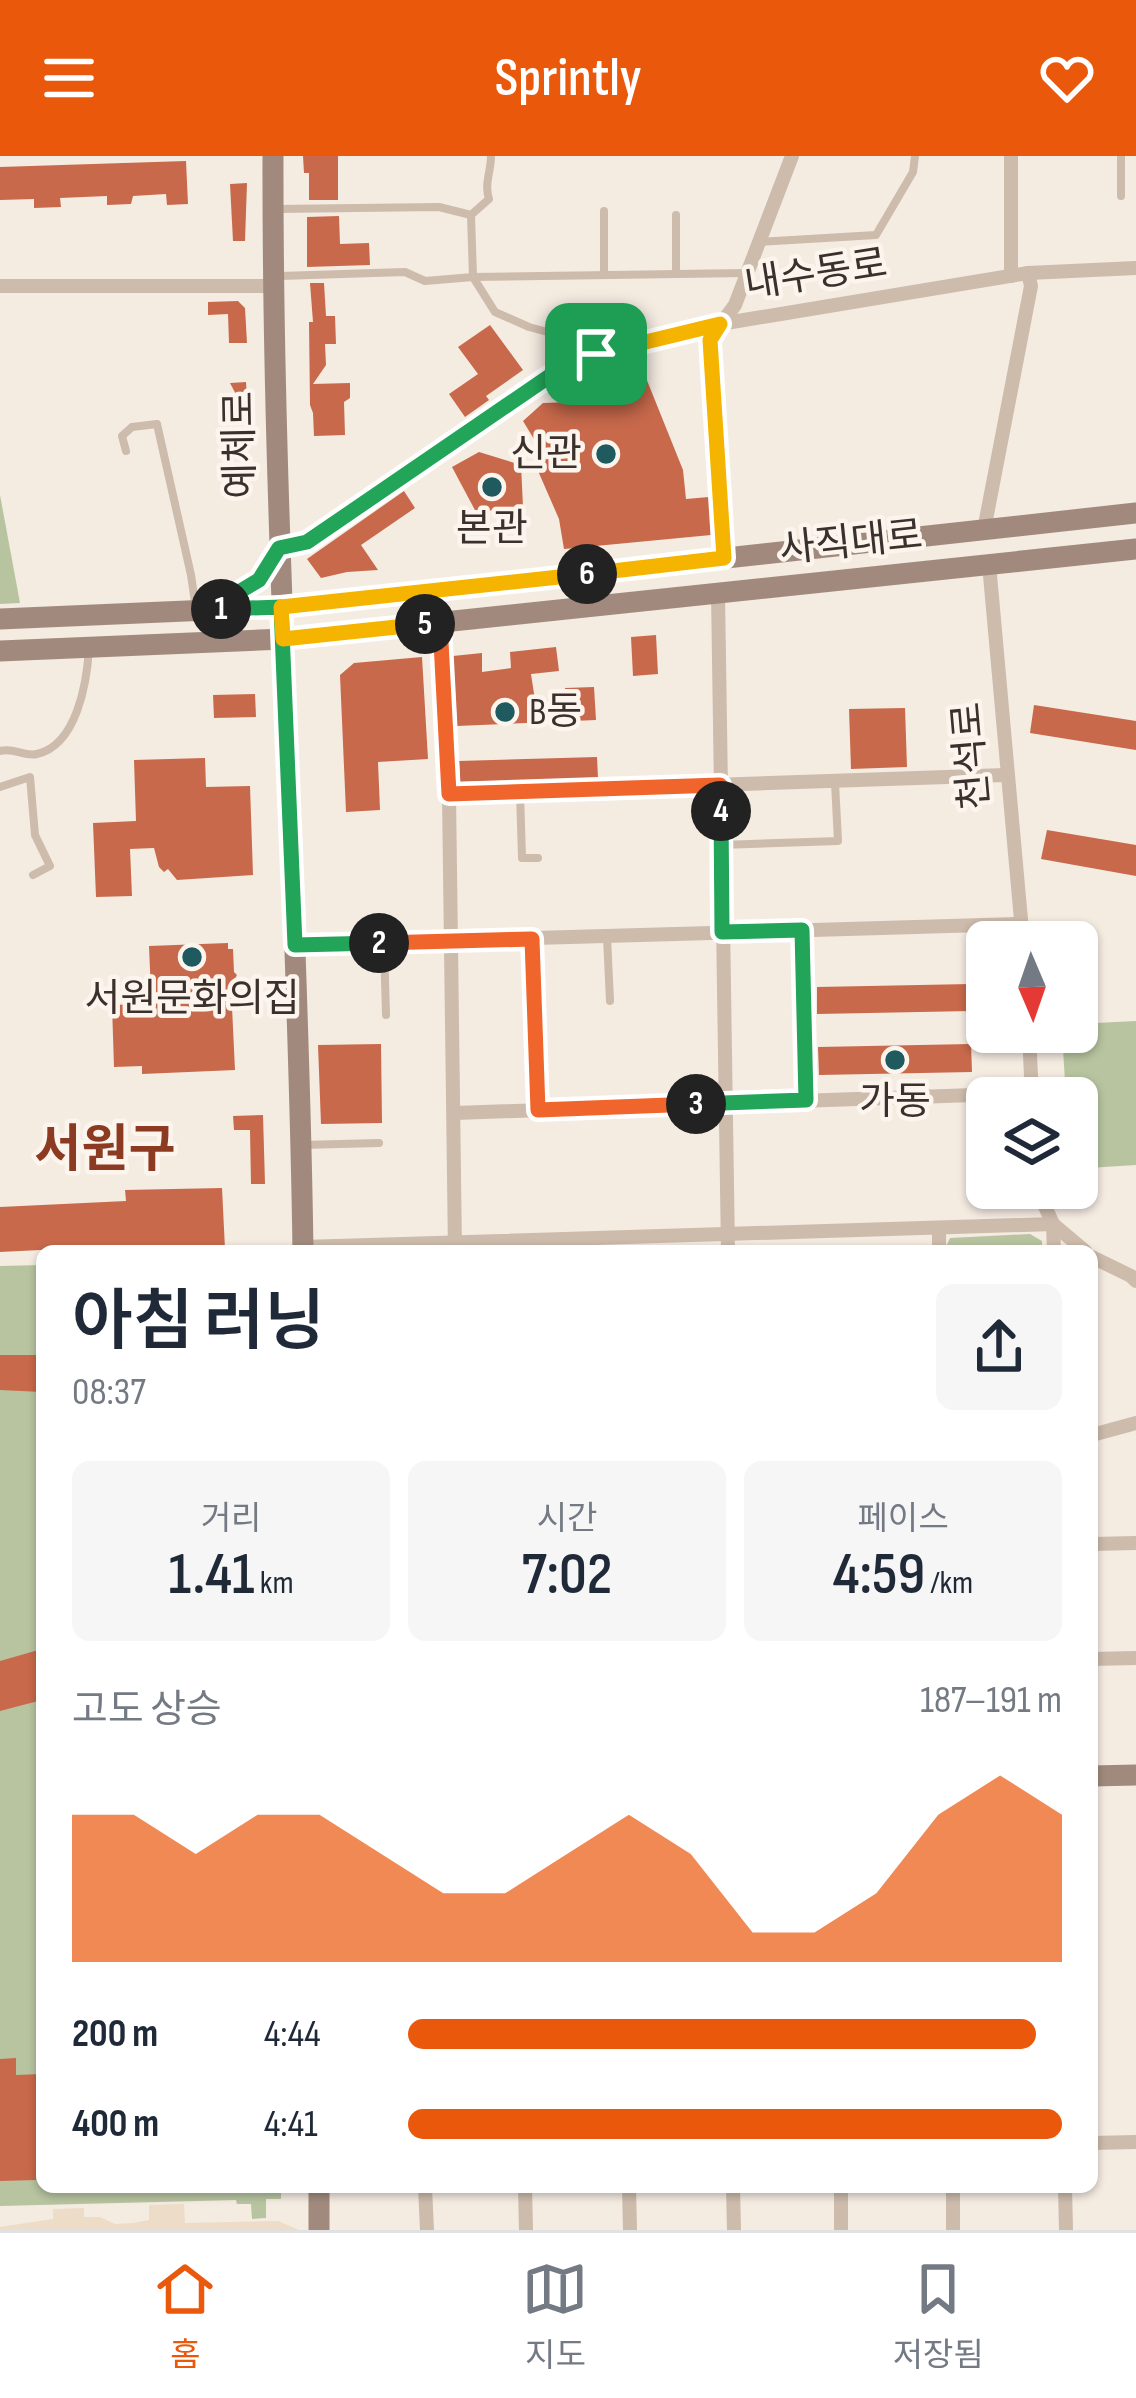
<!DOCTYPE html>
<html lang="ko">
<head>
<meta charset="utf-8">
<style>
	:root { --surface:#fff; --page:#f6f6f7; --text:#1f2937; --muted:#747a83; --line:#e0e1e3; --accent:#ea580c }
	body { margin:0; font-family:"Sofia Sans Condensed","Noto Sans KR",sans-serif; background:var(--page); color:var(--text); height:100vh; display:flex; flex-direction:column; font-size:45px; white-space:nowrap }
	* { box-sizing:border-box; margin:0 }
	p { font-size:39px; color:var(--muted) }
	.icon { flex:none; width:66px; height:66px; fill:none; stroke:currentColor; stroke-width:2; stroke-linecap:round; stroke-linejoin:round }
	.map { position:relative; flex:1; overflow:hidden }
	.sheet { position:absolute; left:36px; top:1089px; width:1062px; height:948px; display:flex; flex-direction:column; background:var(--surface); border-radius:18px; box-shadow:0 3px 9px #0004 }
	.sheet>* { flex:none }
	.needle { width:78px; rotate:178deg }
	.buttons { position:absolute; left:966px; top:765px; display:grid; gap:24px }
	.buttons a { display:grid; place-items:center; width:132px; height:132px; border-radius:18px; background:var(--surface); box-shadow:0 3px 9px #0004; font-size:60px }
	.pin { position:absolute; display:grid; place-items:center; width:102px; height:102px; color:#fff; margin:-51px; border-radius:24px; box-shadow:0 6px 18px #0006 }
	.km { position:absolute; width:60px; height:60px; margin:-30px; border-radius:50%; background:#222; color:#fff; font-size:33px; line-height:60px; text-align:center }
	.round { display:grid; place-items:center; flex:none; width:126px; height:126px; border-radius:18px; background:var(--page) }
	.summary { display:flex; align-items:center; justify-content:space-between; height:204px; padding:0 36px }
	h1 { font-size:66px; font-weight:600; line-height:90px }
	.stats { display:grid; grid-template-columns:repeat(3,1fr); gap:18px; height:204px; padding:12px 36px }
	.stats div { display:grid; align-content:center; border-radius:18px; background:var(--page); text-align:center }
	.stats b { font-size:60px; font-weight:600 }
	.stats small { font-size:33px; font-weight:400 }
	.stats p { font-size:33px }
	.chart { height:336px; padding:24px 36px }
	.chart p { display:flex; justify-content:space-between }
	.chart svg { width:100%; height:216px; margin-top:12px; fill:var(--accent); opacity:.7 }
	ul { padding:0 36px; list-style:none; font-size:39px }
	li { display:grid; grid-template-columns:192px 144px 1fr; align-items:center; height:90px }
	li i { height:30px; border-radius:15px; background:var(--accent) }
	header { display:flex; justify-content:space-between; align-items:center; height:156px; padding:0 36px; background:var(--accent); color:#fff; font-size:54px; font-weight:600 }
	.menu { display:flex; justify-content:space-around; align-items:center; height:168px; border-top:3px solid var(--line); background:var(--surface); font-size:33px; color:var(--muted) }
	.menu a { display:grid; justify-items:center; gap:6px }
	.menu .current { color:var(--accent) }
	.map>svg:first-child { display:block }
</style>
</head>
<body>
<header><svg class="icon" aria-label="menu" viewBox="0 0 24 24"><path d="M4 6h16M4 12h16M4 18h16"/></svg>Sprintly<svg class="icon" aria-label="heart" viewBox="0 0 24 24"><path d="M12 20l-8-8c-3-5 5-10 8-4 3-6 11-1 8 4z"/></svg></header>
<div class="map">
<svg width="1136" height="2074" viewBox="0 0 1136 2074">
	<rect width="100%" height="100%" fill="#f4ebe1"/>
	<g fill="#b8c4a0">
		<path d="M0,339L20,447L0,448Z"/>
		<path d="M1136,865V1009L1088,1012L1077,1004V942H1066L1062,876H1077V868Z"/>
		<path d="M1030,1078L1042,1085V1095H944L950,1082Z"/>
		<path d="M42,1109V2031H281V2043H266V2062L252,2063L251,2048H237L236,2044L0,2050V1110Z"/>
	</g>
	<path fill="#ecdcc8" d="M184,2048L185,2067L278,2065L299,2074H0V2071L53,2063V2053L84,2052V2061H100L115,2068L134,2067L149,2064V2049Z"/>
	<g fill="#c8694b">
		<path d="M303,0H338V44H309V17H304Z"/>
		<path d="M186,5L188,48L167,49L166,38L133,40L131,48L107,49V40L60,42L61,51L34,52V43L0,44V11Z"/>
		<path d="M247,27L245,85H233L230,28Z"/>
		<path d="M339,60L340,88L369,87L370,109L307,111V61Z"/>
		<path d="M310,127H324L326,160H335L336,188H325L326,209L313,228L350,227V242L344,246L345,279L314,280L313,257L310,249L309,166H313Z"/>
		<path d="M238,145L245,152L247,187H229L228,158L208,159V146Z"/>
		<path d="M490,169L523,214L486,240L489,244L465,261L449,238L478,218L458,191Z"/>
		<path d="M640,207L683,314L686,343L709,341L711,379L564,393L559,363L535,308L537,288L523,265L543,247L570,246L582,226Z"/>
		<path d="M246,226L248,261L230,227Z"/>
		<path d="M479,296L521,309L523,351L476,356L452,311Z"/>
		<path d="M404,335L415,352L361,389L378,414L347,416L321,422L307,403Z"/>
		<path d="M656,479L658,518L633,520L631,481Z"/>
		<path d="M556,491L559,515L531,518L535,544L565,543V532L594,531L596,564L457,570L453,500L482,497V516L511,512L510,496Z"/>
		<path d="M422,501L428,603L378,606L380,654L346,656L340,519L354,507Z"/>
		<path d="M255,538L256,561L214,562L213,539Z"/>
		<path d="M1034,549L1136,565V594L1030,577Z"/>
		<path d="M905,552L907,611L851,613L849,553Z"/>
		<path d="M597,601L598,622L460,626L459,605Z"/>
		<path d="M205,602L206,631L250,630L253,719L177,724L168,713L164,716L159,711L154,692L130,693L132,740L96,741L93,667L136,665L134,604Z"/>
		<path d="M1047,674L1136,689V720L1041,703Z"/>
		<path d="M228,787V793H233L234,816L237,819L231,830L235,914L142,918V910L114,911L112,849L139,848L138,838L151,837L149,790Z"/>
		<path d="M971,828V855L817,858V831Z"/>
		<path d="M381,888L382,967L321,968L318,889Z"/>
		<path d="M971,888L972,916L819,919L818,891Z"/>
		<path d="M263,959L265,1028H251L250,974H234L233,960Z"/>
		<path d="M222,1032L225,1093H142L141,1089L0,1096V1051L126,1045L125,1034Z"/>
		<path d="M0,1199H42V1236L0,1234Z"/>
		<path d="M42,1493V1544L0,1555V1505Z"/>
		<path d="M16,1902V1919L42,1918V2007L36,2009V2024L0,2025V1903Z"/>
	</g>
	<g fill="none" stroke-linecap="round" stroke-linejoin="round">
		<g stroke="#cdbbac" stroke-width="8">
			<path d="M491,0C491,16 484,27 489,43L471,59L473,121L746,117"/>
			<path d="M1121,0V40"/>
			<path d="M276,53L439,51L471,59"/>
			<path d="M758,86L876,79L913,16L915,0"/>
			<path d="M676,118V59"/>
			<path d="M604,119V55"/>
			<path d="M280,120L405,116L425,125L473,121L495,156L529,171L566,181L595,197"/>
			<path d="M126,295L122,280L132,271L157,268L191,419L196,453"/>
			<path d="M0,595C14,591 24,601 37,598C77,589 87,526 89,492"/>
			<path d="M0,631L30,621L35,679L50,710L33,719"/>
			<path d="M520,636L522,702H538"/>
			<path d="M721,689L838,685L835,627"/>
			<path d="M803,774L806,943"/>
			<path d="M607,781L610,845"/>
			<path d="M532,783L538,954"/>
			<path d="M384,788L386,859"/>
			<path d="M302,989L379,987"/>
		</g>
		<g stroke="#cdbbac" stroke-width="14">
			<path d="M1011,120V0"/>
			<path d="M0,130H274"/>
			<path d="M984,374L1031,130L1028,117"/>
			<path d="M279,392L307,386L560,213L589,199L720,168L1028,117L1136,112"/>
			<path d="M724,402L709,184L735,149L792,0"/>
			<path d="M989,408L1023,786"/>
			<path d="M718,437L728,1095"/>
			<path d="M440,467L449,638L455,1095"/>
			<path d="M449,638L1006,619"/>
			<path d="M295,789L1021,768"/>
			<path d="M1029,876L1032,942"/>
			<path d="M455,957L1032,937"/>
			<path d="M1041,1032L1043,1046L1053,1068L1054,1095"/>
			<path d="M939,1073V1095"/>
			<path d="M303,1091L1053,1068L1085,1095"/>
			<path d="M1092,1101L1131,1120L1136,1125"/>
			<path d="M1092,1279L1136,1267"/>
			<path d="M1092,1388L1136,1387"/>
			<path d="M1092,1503L1136,1502"/>
			<path d="M1092,1987L1136,1986"/>
			<path d="M425,2031L427,2074"/>
			<path d="M525,2031L526,2074"/>
			<path d="M629,2031L630,2074"/>
			<path d="M733,2031L734,2074"/>
			<path d="M841,2031V2074"/>
			<path d="M953,2031V2074"/>
			<path d="M1065,2031L1066,2074"/>
		</g>
		<g stroke="#a18a7d" stroke-width="21">
			<path d="M273,0C272,365 298,730 303,1095"/>
			<path d="M215,451L259,424L278,393"/>
			<path d="M0,463L281,451L1136,357"/>
			<path d="M0,495L283,483L1136,393"/>
			<path d="M1092,1620L1136,1619"/>
			<path d="M319,2031V2074"/>
		</g>
	</g>
	<g fill="none" stroke-linecap="round" stroke-linejoin="round">
		<g stroke="#fff" stroke-width="24">
			<path id="split-1" d="M221,453L209,454L259,424L279,392L307,386L560,213L596,198"/>
		</g>
		<g stroke="#fff" stroke-width="24">
			<path id="split-2" d="M221,453L281,451L295,789L379,787"/>
		</g>
		<g stroke="#fff" stroke-width="24">
			<path id="split-3" d="M379,787L532,783L538,954L696,948"/>
		</g>
		<g stroke="#fff" stroke-width="24">
			<path id="split-4" d="M696,948L806,944L802,774L722,776L721,655"/>
		</g>
		<g stroke="#fff" stroke-width="24">
			<path id="split-5" d="M425,468L440,467L449,638L720,629L721,655"/>
		</g>
		<g stroke="#fff" stroke-width="24">
			<path id="split-6" d="M425,468L283,483L281,451L587,418"/>
		</g>
		<g stroke="#fff" stroke-width="24">
			<path id="split-7" d="M587,418L724,402L710,184L720,168L596,198"/>
		</g>
		<use href="#split-1" stroke="#22a559" stroke-width="15"/>
		<use href="#split-2" stroke="#22a559" stroke-width="15"/>
		<use href="#split-3" stroke="#f0652b" stroke-width="15"/>
		<use href="#split-4" stroke="#22a559" stroke-width="15"/>
		<use href="#split-5" stroke="#f0652b" stroke-width="15"/>
		<use href="#split-6" stroke="#f5b400" stroke-width="15"/>
		<use href="#split-7" stroke="#f5b400" stroke-width="15"/>
	</g>
	<g fill="#1f5a5e" stroke="#fbf5ee" stroke-width="4.5">
		<circle cx="606" cy="298" r="12"/>
		<circle cx="492" cy="331" r="12"/>
		<circle cx="505" cy="556" r="12"/>
		<circle cx="192" cy="801" r="12"/>
		<circle cx="895" cy="904" r="12"/>
	</g>
	<g text-anchor="middle" dominant-baseline="central" stroke-width="9" stroke-linejoin="round" paint-order="stroke">
		<g font-size="39" fill="#3b302b" stroke="#fbf5ee">
			<text transform="translate(816 119) rotate(-9)">내수동로</text>
			<text transform="translate(241 289) rotate(-91)">예체로</text>
			<text transform="translate(851 387) rotate(-6)">사직대로</text>
			<text transform="translate(972 600) rotate(-95)">천석로</text>
		</g>
		<g font-size="39" fill="#3b302b" stroke="#fbf5ee">
			<text x="582" y="298" text-anchor="end">신관</text>
			<text x="492" y="373">본관</text>
			<text x="529" y="556" text-anchor="start">B동</text>
			<text x="192" y="843">서원문화의집</text>
			<text x="895" y="946">가동</text>
		</g>
		<g font-size="51" font-weight="bold" fill="#8c3b22" stroke="#fbf5ee">
			<text x="105" y="994">서원구</text>
		</g>
	</g>
</svg>
<div class="buttons">
<a><svg class="needle" viewBox="-14 -14 28 28"><path d="M0-13l5 13h-10z" fill="#e53935"/><path d="M0 13l5-13h-10z" fill="#747a83"/></svg></a>
<a><svg class="icon" aria-label="layers" viewBox="0 0 24 24"><path d="M12 4l9 5-9 5-9-5zM3 14l9 5 9-5"/></svg></a>
</div>
<div class="pin" style="left:596px;top:198px;background:#1e9e55"><svg class="icon" aria-label="arrive" viewBox="0 0 24 24"><path d="M6 21V4h12l-3 4 3 4H6"/></svg></div>
<b class="km" style="left:221px;top:453px">1</b>
<b class="km" style="left:379px;top:787px">2</b>
<b class="km" style="left:696px;top:948px">3</b>
<b class="km" style="left:721px;top:655px">4</b>
<b class="km" style="left:425px;top:468px">5</b>
<b class="km" style="left:587px;top:418px">6</b>
<section class="sheet">
<div class="summary"><div><h1>아침 러닝</h1><p>08:37</p></div><a class="round"><svg class="icon" aria-label="share" viewBox="0 0 24 24"><path d="M12 15V3M7 8l5-5 5 5M5 13v7h14v-7"/></svg></a></div>
<div class="stats">
<div><p>거리</p><b>1.41<small> km</small></b></div>
<div><p>시간</p><b>7:02</b></div>
<div><p>페이스</p><b>4:59<small> /km</small></b></div>
</div>
<div class="chart"><p><span>고도 상승</span>187–191 m</p>
<svg viewBox="0 0 160 44" preserveAspectRatio="none"><path d="M0 44V14L10 14L20 22L30 14L40 14L50 22L60 30L70 30L80 22L90 14L100 22L110 38L120 38L130 30L140 14L150 6L160 14V44z"/></svg>
</div>
<ul>
<li><b>200 m</b>4:44<i style="width:96%"></i></li>
<li><b>400 m</b>4:41<i style="width:100%"></i></li>
</ul>
</section>
</div>
<nav class="menu">
<a class="current"><svg class="icon" aria-label="home" viewBox="0 0 24 24"><path d="M3 11l9-7 9 7M6 9v11h12V9"/></svg>홈</a>
<a><svg class="icon" aria-label="map" viewBox="0 0 24 24"><path d="M3 6l6-2 6 2 6-2v14l-6 2-6-2-6 2zM9 4v14M15 6v14"/></svg>지도</a>
<a><svg class="icon" aria-label="saved" viewBox="0 0 24 24"><path d="M7 4h10v16l-5-4-5 4z"/></svg>저장됨</a>
</nav>
</body>
</html>
